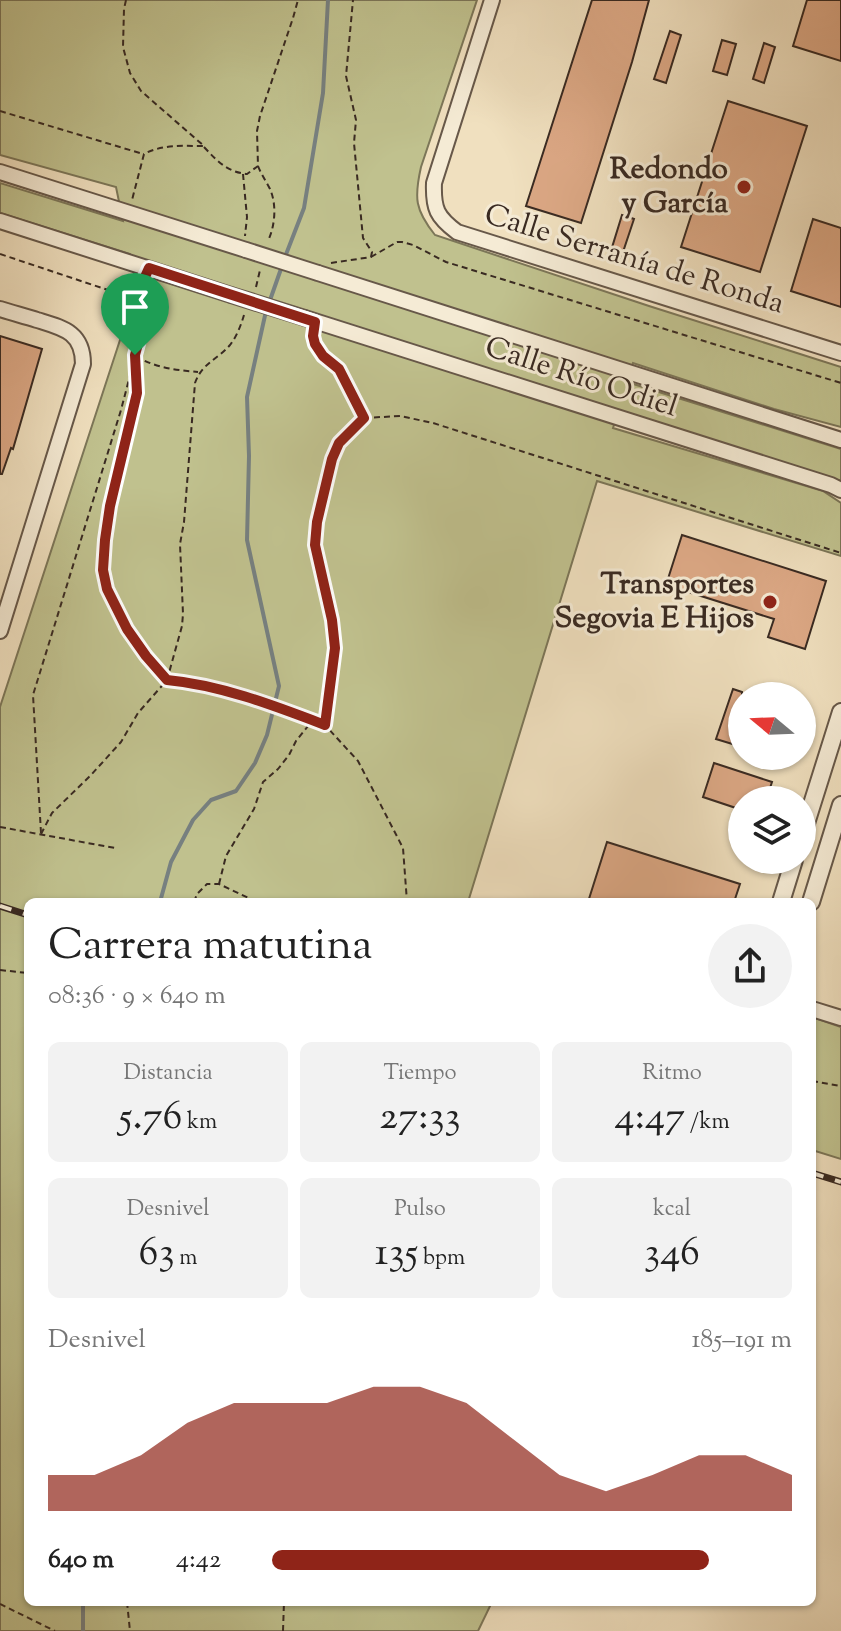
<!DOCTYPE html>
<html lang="es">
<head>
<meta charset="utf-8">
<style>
	:root { --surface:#fff; --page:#f2f2f2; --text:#222; --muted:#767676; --accent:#8f2418 }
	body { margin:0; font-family:"Sorts Mill Goudy",serif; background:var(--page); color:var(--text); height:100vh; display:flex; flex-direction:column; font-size:30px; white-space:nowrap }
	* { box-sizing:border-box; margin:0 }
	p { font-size:26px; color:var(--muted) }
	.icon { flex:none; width:44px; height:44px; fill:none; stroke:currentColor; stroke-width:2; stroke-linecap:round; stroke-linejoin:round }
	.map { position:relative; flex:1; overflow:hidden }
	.sheet { position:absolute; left:24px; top:898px; width:792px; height:708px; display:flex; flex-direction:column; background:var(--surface); border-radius:12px; box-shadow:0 2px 6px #0004 }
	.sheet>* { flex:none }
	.needle { width:52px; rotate:289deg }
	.controls { position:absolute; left:728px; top:682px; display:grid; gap:16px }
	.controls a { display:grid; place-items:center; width:88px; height:88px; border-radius:50%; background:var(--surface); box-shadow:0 2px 6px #0004; font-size:40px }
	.pin { position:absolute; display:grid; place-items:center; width:68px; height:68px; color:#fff; margin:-82px -34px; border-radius:50% 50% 50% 0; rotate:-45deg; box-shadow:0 0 8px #0007 }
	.pin .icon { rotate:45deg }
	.round { display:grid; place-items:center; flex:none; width:84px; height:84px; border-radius:42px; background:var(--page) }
	.summary { display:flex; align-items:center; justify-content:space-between; height:136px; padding:0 24px }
	h1 { font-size:44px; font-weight:600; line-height:60px }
	.figures { display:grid; grid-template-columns:repeat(3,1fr); gap:12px; height:136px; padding:8px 24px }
	.figures div { display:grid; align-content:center; border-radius:12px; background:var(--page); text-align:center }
	.figures b { font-size:40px; font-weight:600 }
	.figures small { font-size:22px; font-weight:400 }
	.figures p { font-size:22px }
	.chart { height:224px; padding:16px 24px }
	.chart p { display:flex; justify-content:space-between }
	.chart svg { width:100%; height:144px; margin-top:8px; fill:var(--accent); opacity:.7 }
	ul { padding:0 24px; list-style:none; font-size:26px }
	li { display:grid; grid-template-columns:128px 96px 1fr; align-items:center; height:60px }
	li i { height:20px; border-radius:10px; background:var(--accent) }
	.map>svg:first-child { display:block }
</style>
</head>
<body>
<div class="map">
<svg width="841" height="1631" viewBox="0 0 841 1631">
	<rect width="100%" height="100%" fill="#f0e0bf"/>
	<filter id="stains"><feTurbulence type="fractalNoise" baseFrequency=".0025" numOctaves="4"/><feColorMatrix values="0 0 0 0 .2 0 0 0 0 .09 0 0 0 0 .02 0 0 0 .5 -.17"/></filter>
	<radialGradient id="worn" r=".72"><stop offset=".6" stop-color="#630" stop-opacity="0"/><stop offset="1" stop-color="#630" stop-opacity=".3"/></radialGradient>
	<g fill="#c0c18e" stroke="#7c7658" stroke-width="2">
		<path d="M0,0H477L421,167C414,198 415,210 435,235L649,306L841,367V427L774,409L633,363L627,382L841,449V481L619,410L613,428L823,491L841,503V556L597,481L468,902H28V1602H492L478,1631H0V707L137,288L130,254L0,213V183L123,221L116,187L0,155Z"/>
		<path d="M812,1017L841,1027V1159L812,1150Z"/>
	</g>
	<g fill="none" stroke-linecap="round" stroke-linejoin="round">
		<g stroke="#778080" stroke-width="4">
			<path d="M285,257L304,208L323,93L328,0"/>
			<path d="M269,303L282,266"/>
			<path d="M160,902L171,862L193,820L211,800L236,791L255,763L267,735L279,686L247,540L249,456L247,397L266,311"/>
			<path d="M83,1631V1602"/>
		</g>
	</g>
	<g fill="#dca885" stroke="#392a22" stroke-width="2">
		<path d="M592,0H649L632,62L581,223L526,206Z"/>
		<path d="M807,0H841V61L793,46Z"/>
		<path d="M670,31L681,35L666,83L654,79Z"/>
		<path d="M722,40L736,44L727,75L713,71Z"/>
		<path d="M764,43L775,47L764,83L753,79Z"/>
		<path d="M728,101L807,126L760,272L681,247Z"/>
		<path d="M622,215L634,219L621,258L610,254Z"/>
		<path d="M813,219L841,228V307L791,291Z"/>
		<path d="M0,336L42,349L13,449L11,448L2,474H0Z"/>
		<path d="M682,535L826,581L805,649L768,637L774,619L666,585Z"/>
		<path d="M733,689L742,692V747L716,739Z"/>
		<path d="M714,763L772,782L766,800H742V810L703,797Z"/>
		<path d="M607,842L740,884L734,902H588Z"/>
	</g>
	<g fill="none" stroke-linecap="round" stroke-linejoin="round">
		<g stroke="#675849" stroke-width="18">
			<g id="minor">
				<path d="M492,0L434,183C433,209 437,217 457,232L841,353"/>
				<path d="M0,172L246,250"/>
				<path d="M0,221L231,295"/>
				<path d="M318,273L841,440"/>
				<path d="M0,309C12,313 25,316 37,320C63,328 83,332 83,364L0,631"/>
				<path d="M305,318L831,485L841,490"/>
				<path d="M812,1009L841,1018"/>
			</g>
		</g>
		<g stroke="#675849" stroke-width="20">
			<g id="tertiary">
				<path d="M802,836L841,712"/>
				<path d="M781,902L794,860"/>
				<path d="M811,902L841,805"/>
			</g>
		</g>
		<g stroke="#392a22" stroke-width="2" stroke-dasharray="6 4" stroke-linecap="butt">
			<path d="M126,0L124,9L123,47L130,73L141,91L204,146C183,146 163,144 144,154L132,200"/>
			<path d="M0,111L143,154"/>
			<path d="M204,147C217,161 227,172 247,174L258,166L257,131L260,116L293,18L298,0"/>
			<path d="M258,166C261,174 266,181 270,189C277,205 275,226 268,241"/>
			<path d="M243,174L247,217L245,236"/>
			<path d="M0,254L111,291L140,288"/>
			<path d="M371,257L397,242H402L413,245L446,262L841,383"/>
			<path d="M331,263L371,257L372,252L363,238L354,143L356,120L346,76L353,0"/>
			<path d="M256,287L260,270"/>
			<path d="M314,334C317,357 328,356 339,371C350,384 355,403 364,418L339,443L332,459L317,522L315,545L332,620L335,648L326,724"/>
			<path d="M135,355L137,393L110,506L105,540L103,570L107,589L127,629L146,656L167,680L193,682L254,700L325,725L358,761L403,848L407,902"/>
			<path d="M136,356C155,368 176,370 198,372"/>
			<path d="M364,418L400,416L433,423L841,553"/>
			<path d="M0,827L115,848"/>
			<path d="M41,833L33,695L121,410L147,310L140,288L143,281"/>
			<path d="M41,834L52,813L91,775L121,742L138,713L167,680L182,626L183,614L180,544L184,522L195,383C202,363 217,360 230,345C237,336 241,325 244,315"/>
			<path d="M219,884L226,856L254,809L263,782L278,769L289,755L296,741L312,721"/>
			<path d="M194,902L197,894L207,884H219L257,902"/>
			<path d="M0,970L28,973"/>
			<path d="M812,1081L841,1086"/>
			<path d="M127,1602L130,1631"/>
			<path d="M0,1604L55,1631"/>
			<path d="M283,1631L284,1602"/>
		</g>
		<use href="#minor" stroke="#f5ebd5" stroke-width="14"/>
		<use href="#tertiary" stroke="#f5ebd5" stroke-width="16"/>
		<g stroke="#392a22" stroke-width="7">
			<g id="rail">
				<path d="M0,906L28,915"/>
				<path d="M812,1173L841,1182"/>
			</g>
		</g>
		<use href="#rail" stroke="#f5ebd5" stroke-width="4" stroke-dasharray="12" stroke-linecap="butt"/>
		<g stroke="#675849" stroke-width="18" stroke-linecap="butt">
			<g id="minor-bridge">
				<path d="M246,250L318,273"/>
				<path d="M231,295L305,318"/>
			</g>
		</g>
		<use href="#minor-bridge" stroke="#f5ebd5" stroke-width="14"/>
	</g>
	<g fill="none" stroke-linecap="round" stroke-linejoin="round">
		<g stroke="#fff" stroke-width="16">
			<path id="route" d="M149,268L315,322L313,336L315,344L323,356L339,369L364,418L339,443L332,459L317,522L315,545L332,620L335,648L325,725C275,706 221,685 167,680L146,656L127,629L107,589L103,570L105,540L110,506L137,393L135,355L147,310L140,288Z"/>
		</g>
		<use href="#route" stroke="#8f2418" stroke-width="10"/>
	</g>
	<g fill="#8f2418" stroke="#f5ebd5" stroke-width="3">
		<circle cx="744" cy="187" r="8"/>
		<circle cx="770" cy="602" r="8"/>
	</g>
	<g text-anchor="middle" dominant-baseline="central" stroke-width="6" stroke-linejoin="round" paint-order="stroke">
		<g font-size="30" font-weight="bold" fill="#392a22" stroke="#f5ebd5" text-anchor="end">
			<text x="728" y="170">Redondo<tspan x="728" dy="34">y García</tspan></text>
			<text x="754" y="585">Transportes<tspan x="754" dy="34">Segovia E Hijos</tspan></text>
		</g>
		<g font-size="30" fill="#392a22" stroke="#f5ebd5">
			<text transform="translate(634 260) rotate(17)">Calle Serranía de Ronda</text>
			<text transform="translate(581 378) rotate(18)">Calle Río Odiel</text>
		</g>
	</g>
	<rect width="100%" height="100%" filter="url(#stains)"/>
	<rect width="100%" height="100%" fill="url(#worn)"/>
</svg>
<div class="controls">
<a><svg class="needle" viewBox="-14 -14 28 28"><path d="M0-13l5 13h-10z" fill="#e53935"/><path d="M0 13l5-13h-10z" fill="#767676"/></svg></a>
<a><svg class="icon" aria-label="layers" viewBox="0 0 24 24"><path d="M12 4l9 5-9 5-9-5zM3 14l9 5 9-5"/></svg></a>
</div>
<div class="pin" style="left:135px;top:355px;background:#1e9e55"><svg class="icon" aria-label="arrive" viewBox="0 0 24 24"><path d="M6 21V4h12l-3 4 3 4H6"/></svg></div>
<section class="sheet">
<div class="summary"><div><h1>Carrera matutina</h1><p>08:36 · 9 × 640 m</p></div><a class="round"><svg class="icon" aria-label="share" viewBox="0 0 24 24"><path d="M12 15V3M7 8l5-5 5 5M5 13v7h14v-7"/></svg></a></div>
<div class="figures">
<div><p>Distancia</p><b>5.76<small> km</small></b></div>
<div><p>Tiempo</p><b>27:33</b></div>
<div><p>Ritmo</p><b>4:47<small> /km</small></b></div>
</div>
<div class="figures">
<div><p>Desnivel</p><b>63<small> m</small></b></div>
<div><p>Pulso</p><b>135<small> bpm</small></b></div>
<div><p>kcal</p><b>346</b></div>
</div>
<div class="chart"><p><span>Desnivel</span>185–191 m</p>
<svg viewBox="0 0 160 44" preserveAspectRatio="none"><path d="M0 44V33L10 33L20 27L30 17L40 11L50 11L60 11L70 6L80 6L90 11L100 22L110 33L120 38L130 33L140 27L150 27L160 33V44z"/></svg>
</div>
<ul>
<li><b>640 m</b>4:42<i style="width:84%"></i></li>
</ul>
</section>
</div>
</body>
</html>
